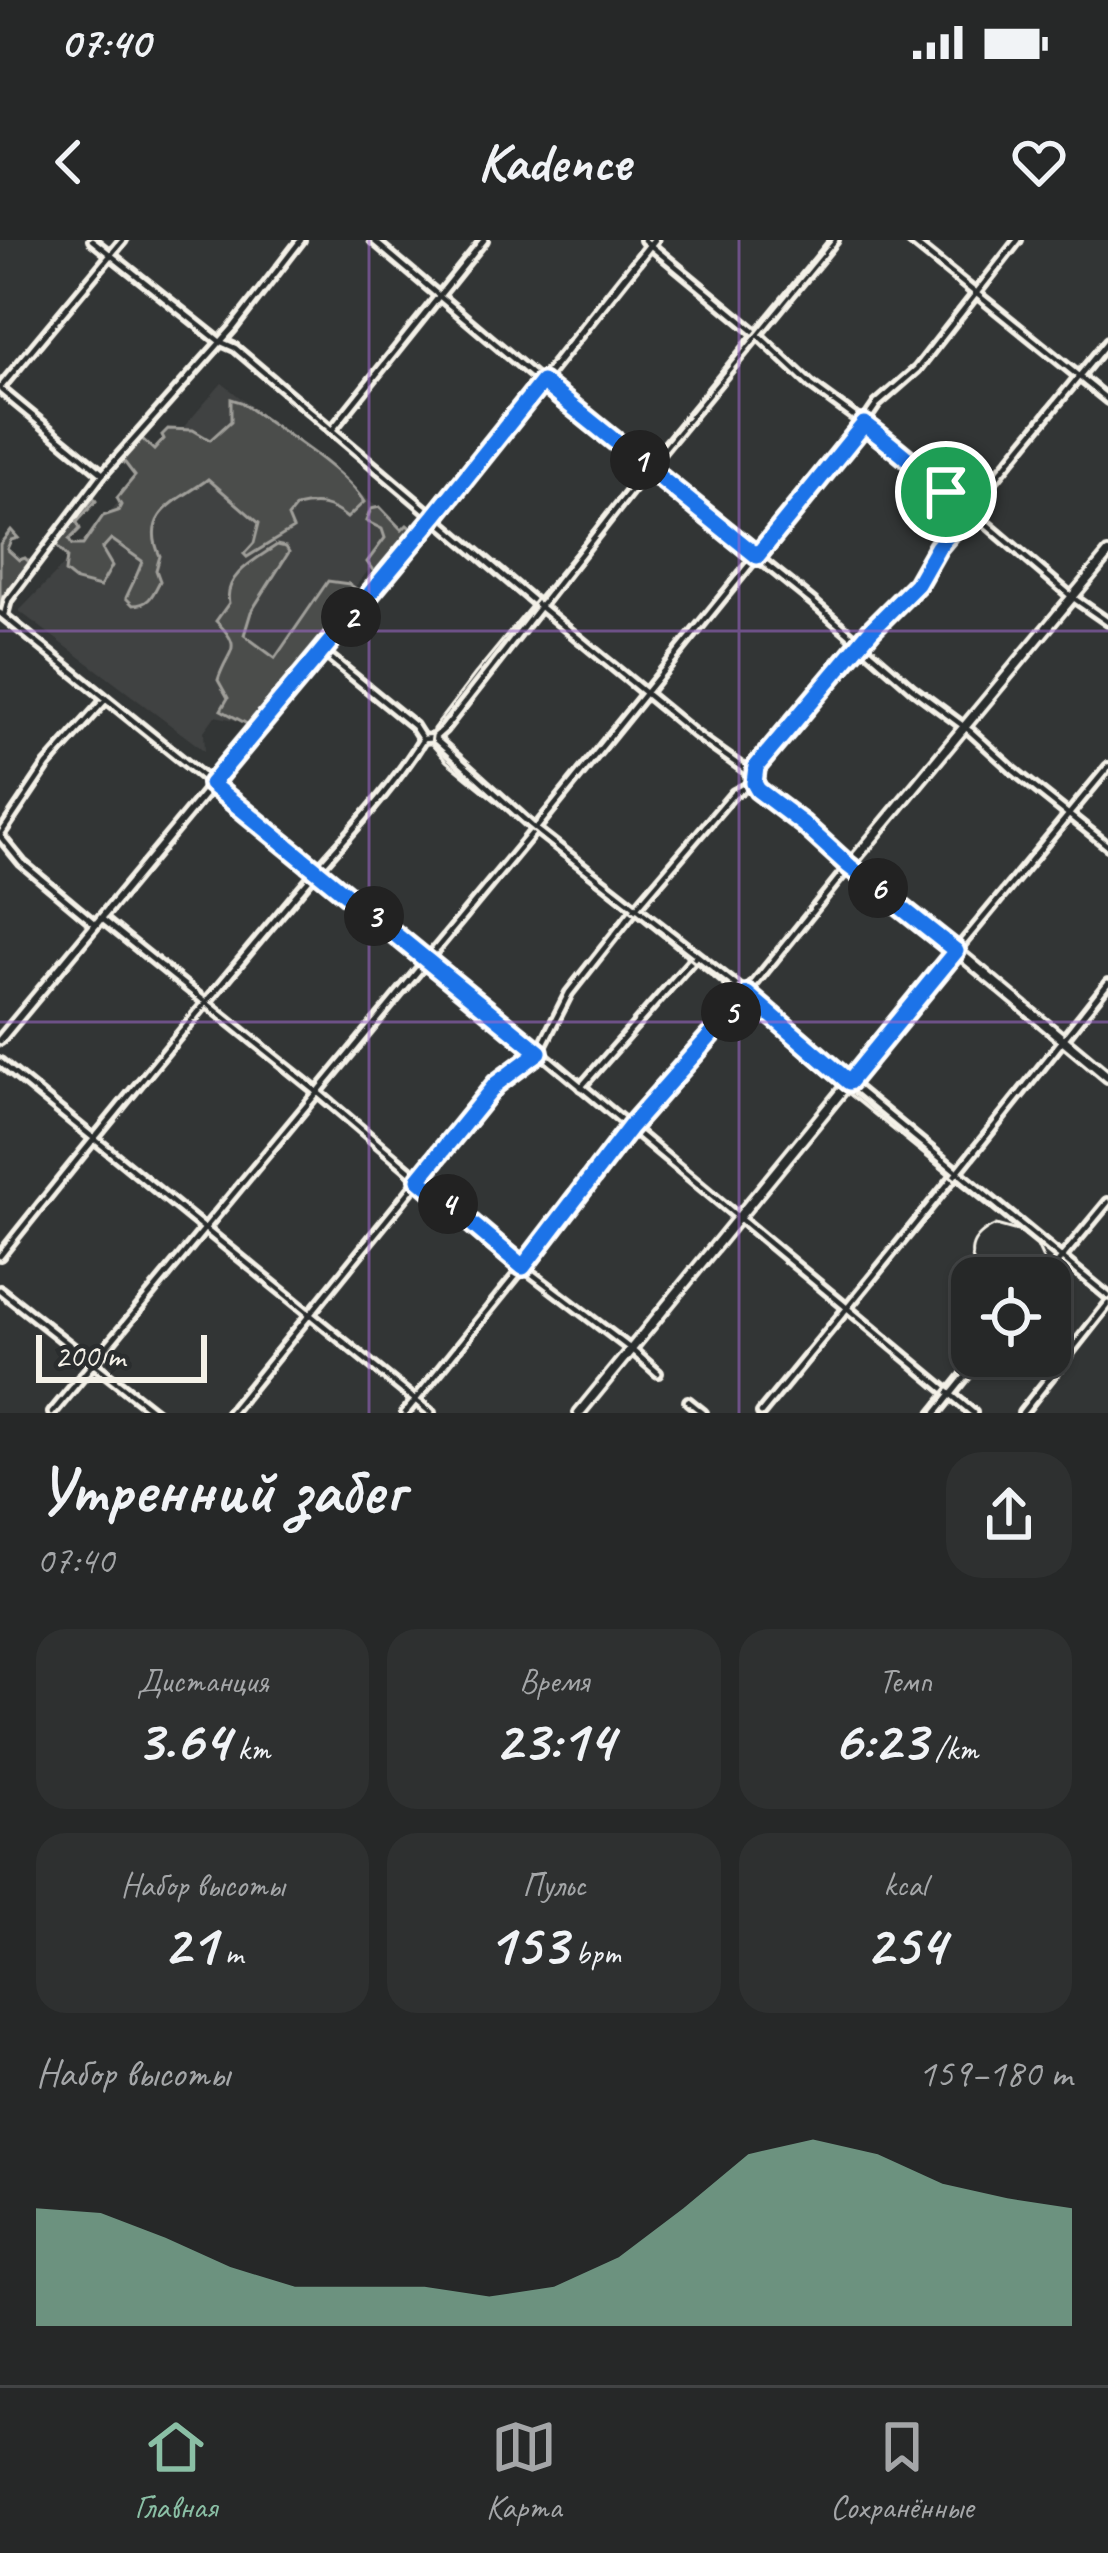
<!DOCTYPE html>
<html lang="ru">
<head>
<meta charset="utf-8">
<style>
	:root { --surface:#262828; --page:#2e3030; --text:#f1f3f6; --muted:#a4a6a8; --line:#424445; --accent:#8abfa5 }
	body { margin:0; font-family:Caveat,sans-serif; background:var(--page); color:var(--text); height:100vh; display:flex; flex-direction:column; font-size:45px; white-space:nowrap }
	* { box-sizing:border-box; margin:0 }
	p { font-size:39px; color:var(--muted) }
	.icon { flex:none; width:66px; height:66px; fill:none; stroke:currentColor; stroke-width:2; stroke-linecap:round; stroke-linejoin:round }
	.map { position:relative; height:1173px; overflow:hidden }
	.panel { display:flex; flex-direction:column; background:var(--surface); flex:1 }
	.panel>* { flex:none }
	.fabs { position:absolute; left:951px; top:1017px; display:grid; gap:24px }
	.fabs a { display:grid; place-items:center; width:120px; height:120px; border-radius:24px; background:var(--surface); box-shadow:0 3px 9px #0004,0 0 0 3px var(--line); font-size:60px }
	.scale { position:absolute; left:36px; bottom:30px; width:171px; box-sizing:border-box; padding-left:12px; border:6px solid #f4f1e8; border-top:0; font-size:33px; line-height:42px; white-space:nowrap; color:#f4f1e8; -webkit-text-stroke:9px #2a2d2e; paint-order:stroke }
	.pin { position:absolute; display:grid; place-items:center; width:102px; height:102px; color:#fff; margin:-51px; border:6px solid #fff; border-radius:50%; box-shadow:0 3px 12px #0007 }
	.km { position:absolute; width:60px; height:60px; margin:-30px; border-radius:50%; background:#222; color:#fff; font-size:33px; line-height:60px; text-align:center }
	.round { display:grid; place-items:center; flex:none; width:126px; height:126px; border-radius:36px; background:var(--page) }
	.overview { display:flex; align-items:center; justify-content:space-between; height:204px; padding:0 36px }
	h1 { font-size:66px; font-weight:600; line-height:90px }
	.figures { display:grid; grid-template-columns:repeat(3,1fr); gap:18px; height:204px; padding:12px 36px }
	.figures div { display:grid; align-content:center; border-radius:30px; background:var(--page); text-align:center }
	.figures b { font-size:60px; font-weight:600 }
	.figures small { font-size:33px; font-weight:400 }
	.figures p { font-size:33px }
	.chart { height:336px; padding:24px 36px }
	.chart p { display:flex; justify-content:space-between }
	.chart svg { width:100%; height:216px; margin-top:12px; fill:var(--accent); opacity:.7 }
	.status { display:flex; justify-content:space-between; align-items:center; height:84px; padding:0 60px; background:var(--surface); direction:ltr }
	.status svg { height:33px; fill:currentColor }
	header { display:flex; justify-content:space-between; align-items:center; height:156px; padding:0 36px; background:var(--surface); font-size:54px; font-weight:600 }
	.tab-bar { display:flex; justify-content:space-around; align-items:center; height:168px; border-top:3px solid var(--line); background:var(--surface); font-size:33px; color:var(--muted) }
	.tab-bar a { display:grid; justify-items:center; gap:6px }
	.tab-bar .selected { color:var(--accent) }
	.map>svg:first-child { display:block }
</style>
</head>
<body>
<div class="status"><b>07:40</b><svg viewBox="0 0 49 12"><path d="M0 12V9h3v3zM5 12V6h3v6zM10 12V3h3v9zM15 12V0h3v12zM26 1h20v11H26zM47 4h2v5h-2z"/></svg></div>
<header><svg class="icon" aria-label="back" viewBox="0 0 24 24"><path d="M15 5l-7 7 7 7"/></svg>Kadence<svg class="icon" aria-label="heart" viewBox="0 0 24 24"><path d="M12 20l-8-8c-3-5 5-10 8-4 3-6 11-1 8 4z"/></svg></header>
<div class="map">
<svg width="1108" height="1173" viewBox="0 0 1108 1173">
	<rect width="100%" height="100%" fill="#323535"/>
	<filter id="ink" filterUnits="userSpaceOnUse"><feTurbulence type="fractalNoise" baseFrequency=".00833" numOctaves="2"/><feDisplacementMap in="SourceGraphic" scale="24" xChannelSelector="R" yChannelSelector="G"/><feConvolveMatrix kernelMatrix="1 2 1 2 8 2 1 2 1" color-interpolation-filters="sRGB"/></filter>
	<g filter="url(#ink)">
		<path fill="#404242" d="M222,143L403,288L245,482L215,476L204,491L205,511L19,371L62,327Z"/>
		<g fill="#4b4d4c" stroke="#a09f9a" stroke-width="3">
			<path d="M231,159L241,162C275,188 344,228 364,262L347,278C330,264 318,262 296,267L288,277L293,289L247,317L244,314L254,303L259,283L208,239C181,260 139,272 160,316L156,330L160,341C153,354 150,365 133,365L126,358C130,349 141,327 142,321L111,299L102,309L112,326L100,347L76,341L65,332L67,317L54,303L94,258L96,261L77,282L80,289L69,300L72,305H83L103,276L118,271L121,265L117,258L135,236L122,219L139,196L154,210L164,199L162,195L168,189L193,190L210,200L231,181Z"/>
			<path d="M380,267L402,290L407,285L412,289L251,486L221,470L228,458L218,440C228,408 245,410 216,381L229,363C223,335 257,319 277,305L286,307L289,312L251,372L244,395L275,418L328,341L349,344L359,351L374,332L367,322L385,298L382,289L366,281L371,269Z"/>
			<path d="M11,290L18,298L11,300L7,309L19,320L25,318L30,323L0,360V304Z"/>
		</g>
		<g fill="none" stroke-linecap="round" stroke-linejoin="round">
			<g stroke="#f4f1e8" stroke-width="14">
				<g id="minor">
					<path d="M92,0L219,101L235,108L544,370L695,494L747,531L758,550L803,584L849,626L741,760L630,887L523,1027L405,1173"/>
					<path d="M373,0L542,143L813,362L913,449L970,491L1014,531L1108,606"/>
					<path d="M644,0L756,93L811,145L905,214L1072,357L1108,382"/>
					<path d="M910,0L1108,160"/>
					<path d="M0,148L123,0"/>
					<path d="M1,150L103,234"/>
					<path d="M332,190L484,0"/>
					<path d="M0,373L426,717L973,1173"/>
					<path d="M4,375L8,360L103,234L233,88L301,0"/>
					<path d="M322,411L414,486L421,497"/>
					<path d="M434,498L535,589L747,754L800,798L824,822L1108,1056"/>
					<path d="M0,595L47,525L106,459"/>
					<path d="M0,596L22,623L95,684"/>
					<path d="M101,678L316,851L523,1027L632,1110L658,1133"/>
					<path d="M956,711L1108,527"/>
					<path d="M0,822L431,1173"/>
					<path d="M581,847L696,716"/>
					<path d="M0,1016C95,896 192,779 290,662C334,608 386,559 423,499L434,498L444,489L649,227L835,0"/>
					<path d="M1045,1038L1108,962"/>
					<path d="M0,1050L156,1173"/>
					<path d="M688,1161L703,1173"/>
					<path d="M52,1173L533,592L864,183L877,164L917,129L1018,0"/>
					<path d="M230,1173L489,853L505,837L539,812L569,753L636,668L734,553L754,543L756,527L872,389L917,344L939,307L1108,101"/>
					<path d="M761,1173C878,1031 994,888 1108,743"/>
					<path d="M936,1173L982,1116"/>
					<path d="M1022,1173L1108,1064"/>
				</g>
			</g>
			<g stroke="#f4f1e8" stroke-width="15">
				<path id="tertiary" d="M0,800L435,276L654,0"/>
			</g>
			<g stroke="#f4f1e8" stroke-width="16">
				<g id="secondary">
					<path d="M1108,314L849,626L904,667L1108,837"/>
					<path d="M579,1173L956,711"/>
				</g>
			</g>
			<use href="#minor" stroke="#2a2d2e" stroke-width="4.5"/>
			<use href="#tertiary" stroke="#2a2d2e" stroke-width="6"/>
			<use href="#secondary" stroke="#2a2d2e" stroke-width="8"/>
			<g stroke="#f4f1e8" stroke-width="3">
				<path d="M832,0L475,434L433,489L431,504L446,521L741,760L843,849L1037,1006L1044,1021L1039,1038"/>
				<path d="M985,1038C963,1016 969,997 996,985L1021,992"/>
				<path d="M927,1173L973,1116"/>
			</g>
		</g>
	</g>
	<g fill="none" stroke-linecap="round" stroke-linejoin="round" filter="url(#ink)">
		<g stroke="#fff" stroke-width="24">
			<path id="route" d="M542,142L757,316L864,184C901,211 933,243 971,268L938,307L917,344L872,389L756,527L754,543L758,550L803,584L849,626L956,711L849,842L747,754L630,887L523,1027L419,939L496,844L539,812L211,544L435,276Z"/>
		</g>
		<use href="#route" stroke="#1a73e8" stroke-width="15"/>
	</g>
	<path fill="none" stroke="#9f67cb" stroke-width="3" stroke-opacity="0.55" d="M369,0V1173M739,0V1173M0,391H1108M0,782H1108"/>
</svg>
<div class="fabs">
<a><svg class="icon" aria-label="locate" viewBox="0 0 24 24"><circle cx="12" cy="12" r="6"/><path d="M12 2v4M12 18v4M2 12h4M18 12h4"/></svg></a>
</div>
<div class="scale">200 m</div>
<div class="pin" style="left:946px;top:252px;background:#1e9e55"><svg class="icon" aria-label="arrive" viewBox="0 0 24 24"><path d="M6 21V4h12l-3 4 3 4H6"/></svg></div>
<b class="km" style="left:640px;top:220px">1</b>
<b class="km" style="left:351px;top:377px">2</b>
<b class="km" style="left:374px;top:676px">3</b>
<b class="km" style="left:448px;top:964px">4</b>
<b class="km" style="left:731px;top:772px">5</b>
<b class="km" style="left:878px;top:648px">6</b>
</div>
<section class="panel">
<div class="overview"><div><h1>Утренний забег</h1><p>07:40</p></div><a class="round"><svg class="icon" aria-label="share" viewBox="0 0 24 24"><path d="M12 15V3M7 8l5-5 5 5M5 13v7h14v-7"/></svg></a></div>
<div class="figures">
<div><p>Дистанция</p><b>3.64<small> km</small></b></div>
<div><p>Время</p><b>23:14</b></div>
<div><p>Темп</p><b>6:23<small> /km</small></b></div>
</div>
<div class="figures">
<div><p>Набор высоты</p><b>21<small> m</small></b></div>
<div><p>Пульс</p><b>153<small> bpm</small></b></div>
<div><p>kcal</p><b>254</b></div>
</div>
<div class="chart"><p><span>Набор высоты</span>159–180 m</p>
<svg viewBox="0 0 160 44" preserveAspectRatio="none"><path d="M0 44V20L10 21L20 26L30 32L40 36L50 36L60 36L70 38L80 36L90 30L100 20L110 9L120 6L130 9L140 15L150 18L160 20V44z"/></svg>
</div>
</section>
<nav class="tab-bar">
<a class="selected"><svg class="icon" aria-label="home" viewBox="0 0 24 24"><path d="M3 11l9-7 9 7M6 9v11h12V9"/></svg>Главная</a>
<a><svg class="icon" aria-label="map" viewBox="0 0 24 24"><path d="M3 6l6-2 6 2 6-2v14l-6 2-6-2-6 2zM9 4v14M15 6v14"/></svg>Карта</a>
<a><svg class="icon" aria-label="saved" viewBox="0 0 24 24"><path d="M7 4h10v16l-5-4-5 4z"/></svg>Сохранённые</a>
</nav>
</body>
</html>
